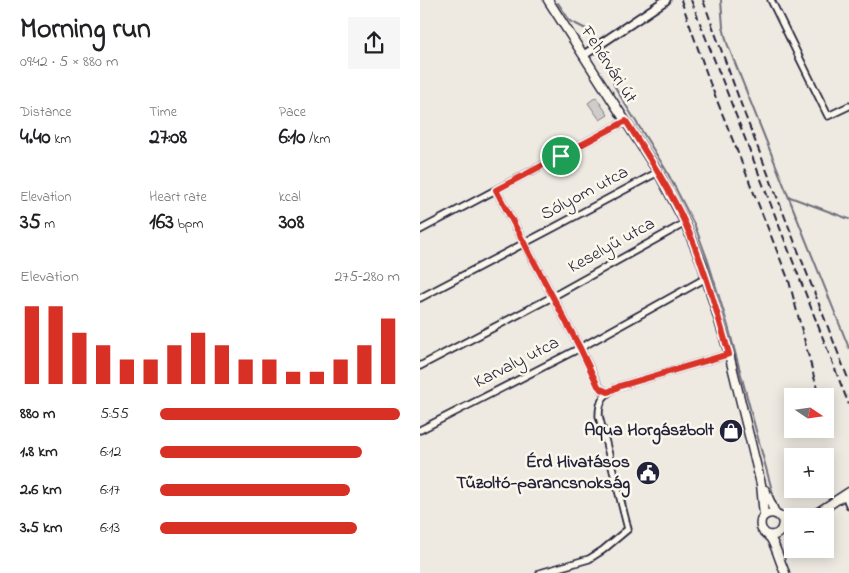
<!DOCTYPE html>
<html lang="en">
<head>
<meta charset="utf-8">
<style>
	:root { --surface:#fff; --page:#f6f6f6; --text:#202124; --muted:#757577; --accent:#d93025 }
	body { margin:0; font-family:"Indie Flower",sans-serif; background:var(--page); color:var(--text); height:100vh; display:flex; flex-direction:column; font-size:19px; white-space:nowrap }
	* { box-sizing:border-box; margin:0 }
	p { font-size:16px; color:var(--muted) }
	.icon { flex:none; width:28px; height:28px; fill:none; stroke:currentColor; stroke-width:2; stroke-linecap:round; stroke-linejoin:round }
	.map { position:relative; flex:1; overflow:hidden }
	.drawer { display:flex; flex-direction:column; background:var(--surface); width:420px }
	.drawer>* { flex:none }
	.needle { width:32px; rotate:103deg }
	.fabs { position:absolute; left:364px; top:388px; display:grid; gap:10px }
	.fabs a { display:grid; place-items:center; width:50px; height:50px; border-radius:0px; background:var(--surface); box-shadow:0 2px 12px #0003; font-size:25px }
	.pin { position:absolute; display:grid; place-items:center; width:42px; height:42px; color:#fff; margin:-21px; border:2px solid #fff; border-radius:50%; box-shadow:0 1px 5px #0007 }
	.round { display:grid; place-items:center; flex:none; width:52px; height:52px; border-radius:0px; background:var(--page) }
	.headline { display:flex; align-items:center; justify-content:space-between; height:85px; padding:0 20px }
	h1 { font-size:28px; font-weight:700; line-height:38px }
	.stats { display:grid; grid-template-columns:repeat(3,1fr); gap:8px; height:85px; padding:5px 20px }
	.stats div { display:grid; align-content:center }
	.stats b { font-size:21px; font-weight:700 }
	.stats small { font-size:14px; font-weight:400 }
	.stats p { font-size:14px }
	.chart { height:140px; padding:10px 20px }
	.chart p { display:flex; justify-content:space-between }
	.chart svg { width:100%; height:90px; margin-top:5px; stroke:var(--accent); stroke-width:6 }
	ul { padding:0 20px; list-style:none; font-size:16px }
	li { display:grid; grid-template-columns:80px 60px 1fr; align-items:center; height:38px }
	li i { height:12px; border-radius:6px; background:var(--accent) }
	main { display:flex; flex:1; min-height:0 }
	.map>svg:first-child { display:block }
</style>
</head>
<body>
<main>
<section class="drawer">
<div class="headline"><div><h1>Morning run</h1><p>09:42 · 5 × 880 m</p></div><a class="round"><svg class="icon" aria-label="share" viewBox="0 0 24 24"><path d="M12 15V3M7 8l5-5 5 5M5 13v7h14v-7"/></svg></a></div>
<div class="stats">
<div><p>Distance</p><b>4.40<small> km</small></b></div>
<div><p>Time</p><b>27:08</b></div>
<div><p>Pace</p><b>6:10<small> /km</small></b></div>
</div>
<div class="stats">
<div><p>Elevation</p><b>35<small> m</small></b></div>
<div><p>Heart rate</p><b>163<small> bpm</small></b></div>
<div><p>kcal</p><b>308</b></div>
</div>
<div class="chart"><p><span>Elevation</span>275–280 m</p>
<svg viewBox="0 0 160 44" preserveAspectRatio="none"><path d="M5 44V6M15 44V6M25 44V19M35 44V25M45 44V32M55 44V32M65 44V25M75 44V19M85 44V25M95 44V32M105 44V32M115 44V38M125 44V38M135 44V32M145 44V25M155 44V12"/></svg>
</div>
<ul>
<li><b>880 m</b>5:55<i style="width:100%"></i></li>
<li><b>1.8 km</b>6:12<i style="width:84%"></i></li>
<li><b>2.6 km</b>6:17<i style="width:79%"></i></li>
<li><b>3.5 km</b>6:13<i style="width:82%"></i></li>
</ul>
</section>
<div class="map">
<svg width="429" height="573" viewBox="0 0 429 573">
	<rect width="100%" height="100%" fill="#eeeae2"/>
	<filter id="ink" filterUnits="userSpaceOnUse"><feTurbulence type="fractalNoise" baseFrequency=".02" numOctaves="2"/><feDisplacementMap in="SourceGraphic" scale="10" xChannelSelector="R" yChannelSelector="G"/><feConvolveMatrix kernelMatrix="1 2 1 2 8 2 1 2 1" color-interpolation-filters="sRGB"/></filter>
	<g filter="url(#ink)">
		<path fill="#d0cdc9" stroke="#797882" d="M176,97L188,115L180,120L168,103Z"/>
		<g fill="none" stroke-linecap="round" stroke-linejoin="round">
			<g stroke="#716f7c" stroke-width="2">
				<path d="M301,0L303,27L307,43L429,348"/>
				<path d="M138,3L150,21L172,32L179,41"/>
				<path d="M182,47L191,63L192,78L194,85L202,99L246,170L275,226L288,261L308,326L353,494"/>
				<path d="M370,197L429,219"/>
			</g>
			<g stroke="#22223b" stroke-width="9">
				<g id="minor">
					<path d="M351,0L408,116L429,106"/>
					<path d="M76,190L160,348L178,385L181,389L188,392"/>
					<path d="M0,230L206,121"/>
					<path d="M0,298L135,227L238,172"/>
					<path d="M0,366L132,297L265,223"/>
					<path d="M0,430L160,348L286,278"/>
					<path d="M425,495L429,505"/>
					<path d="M120,573L169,559L183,550L208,529L179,416C179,400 184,393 200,386L309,354"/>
				</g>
			</g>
			<g stroke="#22223b" stroke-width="11">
				<path id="tertiary" d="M164,55L246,0"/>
			</g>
			<g stroke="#22223b" stroke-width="11">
				<g id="secondary">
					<path d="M128,0L238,172L265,223L282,264L309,354L341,484L344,516"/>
					<path d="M345,490L355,513"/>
					<path d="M379,516L396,514"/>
					<path d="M392,516L429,492"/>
					<path d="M360,517H372"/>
					<path d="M362,528L372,524"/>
					<path d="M348,535C358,537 365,529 362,519C354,509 338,513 341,527C342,533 348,534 351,539C357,549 360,562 365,573"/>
				</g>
			</g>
			<use href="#minor" stroke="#fbf7ec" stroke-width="5.5"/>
			<use href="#tertiary" stroke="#fbf7ec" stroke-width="7"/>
			<use href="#secondary" stroke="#fbf7ec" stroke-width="8"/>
			<g stroke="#22223b" stroke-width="2" stroke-dasharray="8 4" stroke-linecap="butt">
				<path d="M261,0L290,83L369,281L399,396"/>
				<path d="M271,0L429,405"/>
				<path d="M283,0L325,115L429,381"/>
				<path d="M405,419L407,427"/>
			</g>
		</g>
	</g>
	<g fill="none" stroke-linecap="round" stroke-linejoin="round" filter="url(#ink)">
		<g stroke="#fff" stroke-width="10">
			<path id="route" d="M206,121C227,154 249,188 265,223C284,265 296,309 309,354L200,386L188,392L181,389L178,386L160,348L76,190Z"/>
		</g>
		<use href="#route" stroke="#d93025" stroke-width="6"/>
	</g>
	<defs>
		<g id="shop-disc" transform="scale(1.25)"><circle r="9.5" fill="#22223b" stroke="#fbf7ec"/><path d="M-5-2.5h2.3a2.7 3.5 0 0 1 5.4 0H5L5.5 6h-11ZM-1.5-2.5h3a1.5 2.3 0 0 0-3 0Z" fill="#fff"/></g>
		<g id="civic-disc" transform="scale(1.25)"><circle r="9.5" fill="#22223b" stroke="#fbf7ec"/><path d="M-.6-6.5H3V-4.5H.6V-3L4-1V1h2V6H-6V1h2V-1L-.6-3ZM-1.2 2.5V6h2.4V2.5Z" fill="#fff"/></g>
	</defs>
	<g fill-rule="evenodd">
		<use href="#shop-disc" x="311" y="431"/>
		<use href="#civic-disc" x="228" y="473"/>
	</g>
	<g text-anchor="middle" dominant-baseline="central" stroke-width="5" stroke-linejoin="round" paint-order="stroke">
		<g font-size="18" fill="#22223b" stroke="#fbf7ec">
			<text transform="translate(188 65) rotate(57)">Fehérvári út</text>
			<text transform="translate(165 194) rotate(-28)">Sólyom utca</text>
			<text transform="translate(192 246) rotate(-29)">Keselyű utca</text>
			<text transform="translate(97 363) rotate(-27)">Karvaly utca</text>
		</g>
		<g font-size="18" font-weight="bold" fill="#22223b" stroke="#fbf7ec" text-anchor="end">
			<text x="294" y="431">Aqua Horgászbolt</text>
			<text x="210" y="463">Érd Hivatásos<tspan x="210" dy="21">Tűzoltó-parancsnokság</tspan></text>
		</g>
	</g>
</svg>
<div class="fabs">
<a><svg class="needle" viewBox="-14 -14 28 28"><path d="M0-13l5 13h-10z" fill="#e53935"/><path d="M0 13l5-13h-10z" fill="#757577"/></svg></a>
<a>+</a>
<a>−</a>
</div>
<div class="pin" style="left:141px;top:156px;background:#1e9e55"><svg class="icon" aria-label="arrive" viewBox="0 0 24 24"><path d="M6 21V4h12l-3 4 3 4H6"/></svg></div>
</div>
</main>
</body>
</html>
